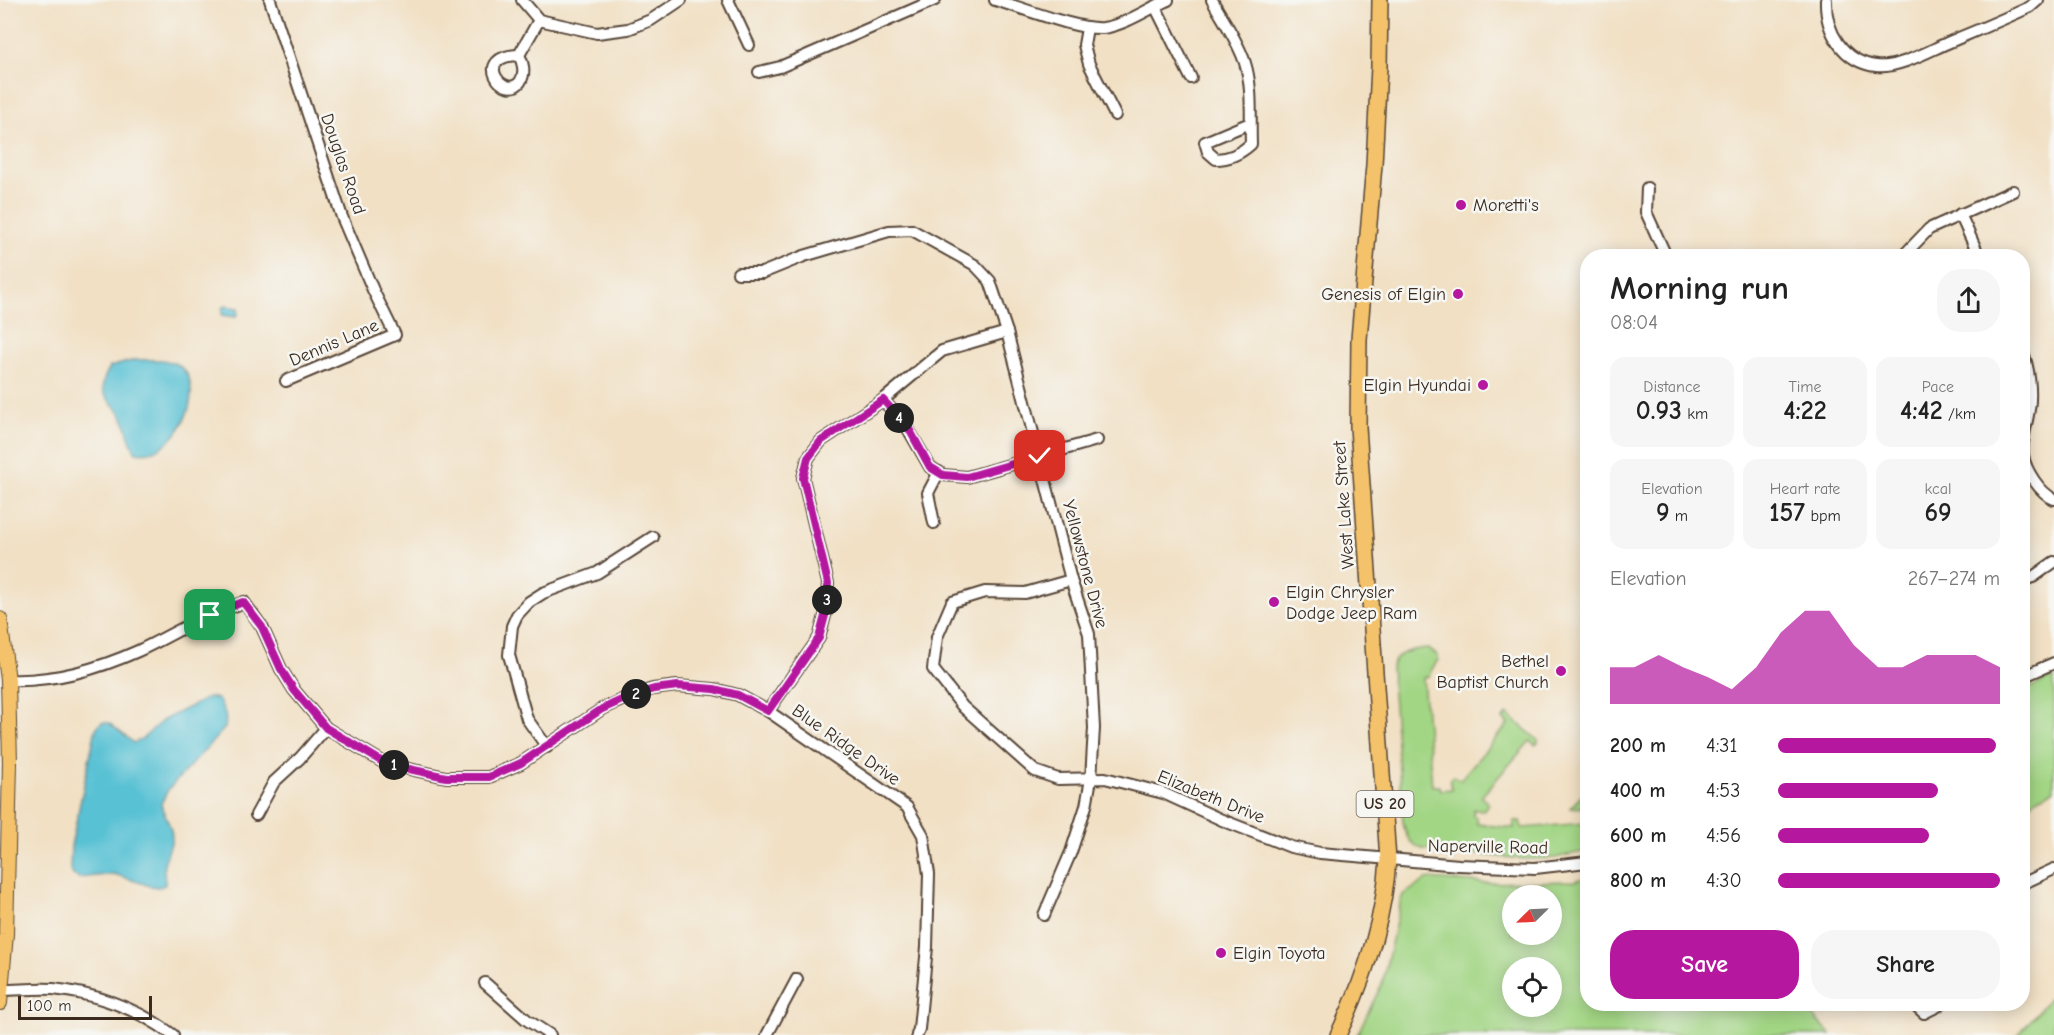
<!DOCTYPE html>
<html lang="en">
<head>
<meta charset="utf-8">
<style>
	:root { --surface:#fff; --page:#f6f6f6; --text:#222; --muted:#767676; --accent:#b5179e }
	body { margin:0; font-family:"Comic Neue",sans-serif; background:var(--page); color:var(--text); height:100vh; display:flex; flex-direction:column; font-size:22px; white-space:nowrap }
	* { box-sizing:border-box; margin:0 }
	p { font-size:20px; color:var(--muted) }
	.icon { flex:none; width:33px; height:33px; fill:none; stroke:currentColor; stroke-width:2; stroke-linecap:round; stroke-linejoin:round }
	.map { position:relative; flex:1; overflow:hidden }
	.drawer { position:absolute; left:1580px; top:249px; width:450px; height:762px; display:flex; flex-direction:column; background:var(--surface); border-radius:24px; box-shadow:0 3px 15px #0003 }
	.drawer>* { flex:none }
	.needle { width:39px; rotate:246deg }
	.fabs { position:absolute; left:1502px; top:885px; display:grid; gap:12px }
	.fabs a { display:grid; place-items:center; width:60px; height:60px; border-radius:50%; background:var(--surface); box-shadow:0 3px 15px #0003; font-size:30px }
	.scale { position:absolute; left:18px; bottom:15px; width:134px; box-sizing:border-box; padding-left:6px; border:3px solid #3b2a1e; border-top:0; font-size:16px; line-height:21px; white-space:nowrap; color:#3b2a1e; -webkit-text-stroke:4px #f6f6f2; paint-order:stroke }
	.pin { position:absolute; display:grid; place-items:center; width:51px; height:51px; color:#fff; margin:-26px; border-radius:12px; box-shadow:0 3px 9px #0006 }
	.km { position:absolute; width:30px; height:30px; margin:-15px; border-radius:50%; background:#222; color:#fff; font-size:16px; line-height:30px; text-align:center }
	.round { display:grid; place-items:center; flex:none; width:63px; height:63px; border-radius:24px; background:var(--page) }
	.headline { display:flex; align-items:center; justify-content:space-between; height:102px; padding:0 30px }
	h1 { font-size:33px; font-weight:700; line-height:45px }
	.metrics { display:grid; grid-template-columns:repeat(3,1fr); gap:9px; height:102px; padding:6px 30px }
	.metrics div { display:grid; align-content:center; border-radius:15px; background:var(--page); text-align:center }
	.metrics b { font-size:26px; font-weight:700 }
	.metrics small { font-size:16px; font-weight:400 }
	.metrics p { font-size:16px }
	.chart { height:168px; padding:12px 30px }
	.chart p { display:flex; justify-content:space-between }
	.chart svg { width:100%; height:108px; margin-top:6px; fill:var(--accent); opacity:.7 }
	.cta { display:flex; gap:12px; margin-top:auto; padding:12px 30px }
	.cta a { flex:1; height:69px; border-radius:24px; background:var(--accent); color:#fff; font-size:24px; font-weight:700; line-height:69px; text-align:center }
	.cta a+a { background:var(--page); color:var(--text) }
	ul { padding:0 30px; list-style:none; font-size:20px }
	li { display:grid; grid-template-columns:96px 72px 1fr; align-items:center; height:45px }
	li i { height:15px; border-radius:8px; background:var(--accent) }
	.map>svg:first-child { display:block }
</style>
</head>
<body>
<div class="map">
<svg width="2054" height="1035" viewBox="0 0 2054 1035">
	<rect width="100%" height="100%" fill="#f6f6f2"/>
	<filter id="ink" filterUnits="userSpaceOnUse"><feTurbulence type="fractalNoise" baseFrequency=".0167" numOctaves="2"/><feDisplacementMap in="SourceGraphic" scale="12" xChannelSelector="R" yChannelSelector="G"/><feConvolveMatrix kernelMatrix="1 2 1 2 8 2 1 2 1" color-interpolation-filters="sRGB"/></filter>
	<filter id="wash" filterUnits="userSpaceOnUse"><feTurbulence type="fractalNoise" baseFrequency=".008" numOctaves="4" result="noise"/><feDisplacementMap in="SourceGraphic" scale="24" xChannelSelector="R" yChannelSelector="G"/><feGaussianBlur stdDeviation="1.35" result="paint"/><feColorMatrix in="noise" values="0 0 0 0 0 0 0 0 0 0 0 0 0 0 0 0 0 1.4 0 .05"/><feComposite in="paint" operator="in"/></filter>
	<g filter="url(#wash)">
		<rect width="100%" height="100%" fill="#f1e0c4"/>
		<g fill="#a2d584" stroke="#6e8051" stroke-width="1.5" fill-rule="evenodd">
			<path d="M1427,648L1438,656V660L1432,669L1429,676L1423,678L1432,786H1439L1441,790L1452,789C1449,784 1448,780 1454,776L1460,780L1508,724L1503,719L1507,714L1538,740V743L1535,745L1530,741L1481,797L1488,803L1484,810L1474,809L1473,816L1477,817V824L1514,828V821H1520L1522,828L1587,823V851L1555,858L1524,859L1423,849C1409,845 1406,836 1403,822L1391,668C1397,651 1411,650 1427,648Z"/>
			<path d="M2054,677V790L2022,807V691Z"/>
			<path d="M1587,790V807L1570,808Z"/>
			<path d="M1587,877V1004H1801L1831,1035H1357L1382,984L1402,896L1427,879L1486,883L1575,881ZM1512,896H1551V934H1512ZM1512,968H1551V1006H1512Z"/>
			<path d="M2054,993V1035H2018Z"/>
		</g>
		<g fill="#58c1d4" stroke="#4a7679" stroke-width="1.5">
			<path d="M225,306L238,308V314L235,317L222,315V308Z"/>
			<path d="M135,360C148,360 164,358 176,364C212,382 178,461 136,452C127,441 129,428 122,416C109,396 93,395 110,367Z"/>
			<path d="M209,697L217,699C225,709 227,716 225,728L168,790L161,804C164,816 172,825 172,837C172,846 165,856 164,865C163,872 166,878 165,885L159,887L150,886L114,874L79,878L73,875L70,868L71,846L96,728L102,722L109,723L134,743L142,739L163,720Z"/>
		</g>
	</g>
	<g filter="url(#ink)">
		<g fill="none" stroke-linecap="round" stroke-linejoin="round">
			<g stroke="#564537" stroke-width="14">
				<g id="minor">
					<path d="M270,0L342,217L373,290L395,335L286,381"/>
					<path d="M522,0L539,20L597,33L628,29L651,20L681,0"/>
					<path d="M728,0L749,45"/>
					<path d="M995,0C1023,8 1077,30 1103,28C1125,25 1148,9 1168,0"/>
					<path d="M1212,0C1223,20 1238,41 1245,63C1253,88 1250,118 1251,144C1241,153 1230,159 1216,159L1208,152L1205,142L1250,123"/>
					<path d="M1826,0C1825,31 1843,62 1876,66C1896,69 1927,52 1945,44C1973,32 2002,20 2030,7L2038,0"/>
					<path d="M1155,6L1191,78"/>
					<path d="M1087,28L1084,45L1089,64L1115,115"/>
					<path d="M519,55C471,56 504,101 520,82C526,73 523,63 519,55L539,20"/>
					<path d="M759,72L780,67L935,0"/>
					<path d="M1647,188L1646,212L1666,256"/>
					<path d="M1960,214L1979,256"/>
					<path d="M1903,256L1929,229L2013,191"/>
					<path d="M738,273H762L804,256L889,231L912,230L975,265L990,281L1007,332L1071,580L1089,634L1094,728L1091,779L1086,806L1071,852L1044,915"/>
					<path d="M2022,350C2029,367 2032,392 2029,409C2027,424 2021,440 2023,455C2025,470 2040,493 2054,499"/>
					<path d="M883,400L907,427L930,467L943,475L967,477L1097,440"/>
					<path d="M934,523L928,493L939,472"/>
					<path d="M1071,580L1025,593L985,592L952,602L937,637L933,669L963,707L1035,771L1058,779L1105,778L1163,793L1222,820L1291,847L1320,853L1459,865L1535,868L1587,862"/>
					<path d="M2022,581L2033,577L2054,562"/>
					<path d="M2022,677L2054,663"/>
					<path d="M8,680C53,682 98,669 138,651C162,640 185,626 209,615C220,611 232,607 244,602L262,627L281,669L294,690L326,728L386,764L446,777H489L521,763L602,709L633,695L653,689L677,686L714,689L738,695L768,711L907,807L923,835L929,874L927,947L919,1029L917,1035"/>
					<path d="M768,711L819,638L826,612L828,583L803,478L808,458L821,441L883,400L942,351L1007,332"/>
					<path d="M547,747L527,719L509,655L512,626L517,615L529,602L543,593L597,573L653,537"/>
					<path d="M256,815L274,782L300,758L326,728"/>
					<path d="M2022,884L2054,869"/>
					<path d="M485,983L527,1020L550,1035"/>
					<path d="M2,990C18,990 36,988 53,989C98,994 137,1008 173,1035"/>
					<path d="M1914,1004L1924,1013L1938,1006V1004"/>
					<path d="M767,1035L797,979"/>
				</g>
			</g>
			<g stroke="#564537" stroke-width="16">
				<path id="major" d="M0,619L8,680L10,763L6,934L0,1003"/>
			</g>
			<g stroke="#564537" stroke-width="18">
				<path id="highway" d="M1338,1035C1364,980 1384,921 1388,860L1358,427L1359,339L1374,165L1379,67L1380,0"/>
			</g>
			<use href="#minor" stroke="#fff" stroke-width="10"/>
			<use href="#major" stroke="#f3c26a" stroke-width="14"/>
			<use href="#highway" stroke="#f3c26a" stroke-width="15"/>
		</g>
	</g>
	<g fill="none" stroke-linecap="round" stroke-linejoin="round" filter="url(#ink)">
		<g stroke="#fff" stroke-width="12">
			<path id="route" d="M210,615L243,602L262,627L281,669L294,690L326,728L386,764L446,777H489L521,763L602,709L633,695L654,689L678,686L714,689L738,695L768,711L819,638L826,612L828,583L803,478L808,458L821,441L883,400L908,427L930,467L943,475L967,477L1040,456"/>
		</g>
		<use href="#route" stroke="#b5179e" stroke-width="8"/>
	</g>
	<g fill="#b5179e" stroke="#f6f6f2" stroke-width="2">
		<circle cx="1461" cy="205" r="6"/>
		<circle cx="1458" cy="294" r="6"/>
		<circle cx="1483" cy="385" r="6"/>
		<circle cx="1274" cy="602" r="6"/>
		<circle cx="1561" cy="671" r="6"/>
		<circle cx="1221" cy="953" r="6"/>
	</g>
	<g text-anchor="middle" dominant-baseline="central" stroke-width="5" stroke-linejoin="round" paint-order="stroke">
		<rect fill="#f6f6f2" stroke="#73675e" stroke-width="1.5" x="1356.5" y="791" width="57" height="26" rx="4.5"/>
		<g font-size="16" font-weight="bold" fill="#3b2a1e">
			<text x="1385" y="804">US 20</text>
		</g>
		<g font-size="18" fill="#3b2a1e" stroke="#f6f6f2">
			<text transform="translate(343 164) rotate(71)">Douglas Road</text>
			<text transform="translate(334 343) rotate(-23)">Dennis Lane</text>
			<text transform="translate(1344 505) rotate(-94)">West Lake Street</text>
			<text transform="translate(1085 564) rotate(75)">Yellowstone Drive</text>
			<text transform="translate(846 745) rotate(35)">Blue Ridge Drive</text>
			<text transform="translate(1211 797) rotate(22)">Elizabeth Drive</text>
			<text transform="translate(1488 847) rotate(1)">Naperville Road</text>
		</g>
		<g font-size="18" fill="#3b2a1e" stroke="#f6f6f2" text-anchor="start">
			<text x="1473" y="205">Moretti's</text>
			<text x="1446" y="294" text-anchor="end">Genesis of Elgin</text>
			<text x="1471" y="385" text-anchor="end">Elgin Hyundai</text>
			<text x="1286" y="592">Elgin Chrysler<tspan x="1286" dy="21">Dodge Jeep Ram</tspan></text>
			<text x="1549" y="661" text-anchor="end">Bethel<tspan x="1549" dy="21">Baptist Church</tspan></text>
			<text x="1233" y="953">Elgin Toyota</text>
		</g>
	</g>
</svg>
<div class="fabs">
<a><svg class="needle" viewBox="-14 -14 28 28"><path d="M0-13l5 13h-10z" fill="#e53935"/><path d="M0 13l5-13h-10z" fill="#767676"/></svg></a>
<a><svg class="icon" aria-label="locate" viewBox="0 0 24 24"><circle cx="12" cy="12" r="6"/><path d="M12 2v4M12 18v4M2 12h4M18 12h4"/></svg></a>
</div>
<div class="scale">100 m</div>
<div class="pin" style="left:210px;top:615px;background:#1e9e55"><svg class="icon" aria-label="arrive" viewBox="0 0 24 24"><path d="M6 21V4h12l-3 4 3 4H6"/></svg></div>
<div class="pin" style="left:1040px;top:456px;background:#d93025"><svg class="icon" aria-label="check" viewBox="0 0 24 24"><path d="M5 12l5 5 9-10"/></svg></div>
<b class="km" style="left:394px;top:765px">1</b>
<b class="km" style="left:636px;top:694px">2</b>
<b class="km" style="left:827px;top:600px">3</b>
<b class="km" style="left:899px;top:418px">4</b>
<section class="drawer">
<div class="headline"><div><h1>Morning run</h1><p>08:04</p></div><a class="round"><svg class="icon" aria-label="share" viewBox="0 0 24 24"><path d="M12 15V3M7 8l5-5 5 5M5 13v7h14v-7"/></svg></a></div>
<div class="metrics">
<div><p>Distance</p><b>0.93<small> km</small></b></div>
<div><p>Time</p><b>4:22</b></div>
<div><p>Pace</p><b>4:42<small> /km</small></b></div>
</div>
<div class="metrics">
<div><p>Elevation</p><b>9<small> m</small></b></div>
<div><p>Heart rate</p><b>157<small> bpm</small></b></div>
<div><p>kcal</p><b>69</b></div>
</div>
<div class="chart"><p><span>Elevation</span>267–274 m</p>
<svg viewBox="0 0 160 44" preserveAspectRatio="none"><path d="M0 44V29L10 29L20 24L30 29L40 33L50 38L60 29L70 15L80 6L90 6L100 20L110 29L120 29L130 24L140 24L150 24L160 29V44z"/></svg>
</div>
<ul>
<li><b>200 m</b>4:31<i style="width:98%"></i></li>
<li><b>400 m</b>4:53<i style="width:72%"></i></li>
<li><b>600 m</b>4:56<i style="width:68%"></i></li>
<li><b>800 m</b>4:30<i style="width:100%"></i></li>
</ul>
<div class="cta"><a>Save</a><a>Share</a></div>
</section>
</div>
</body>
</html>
